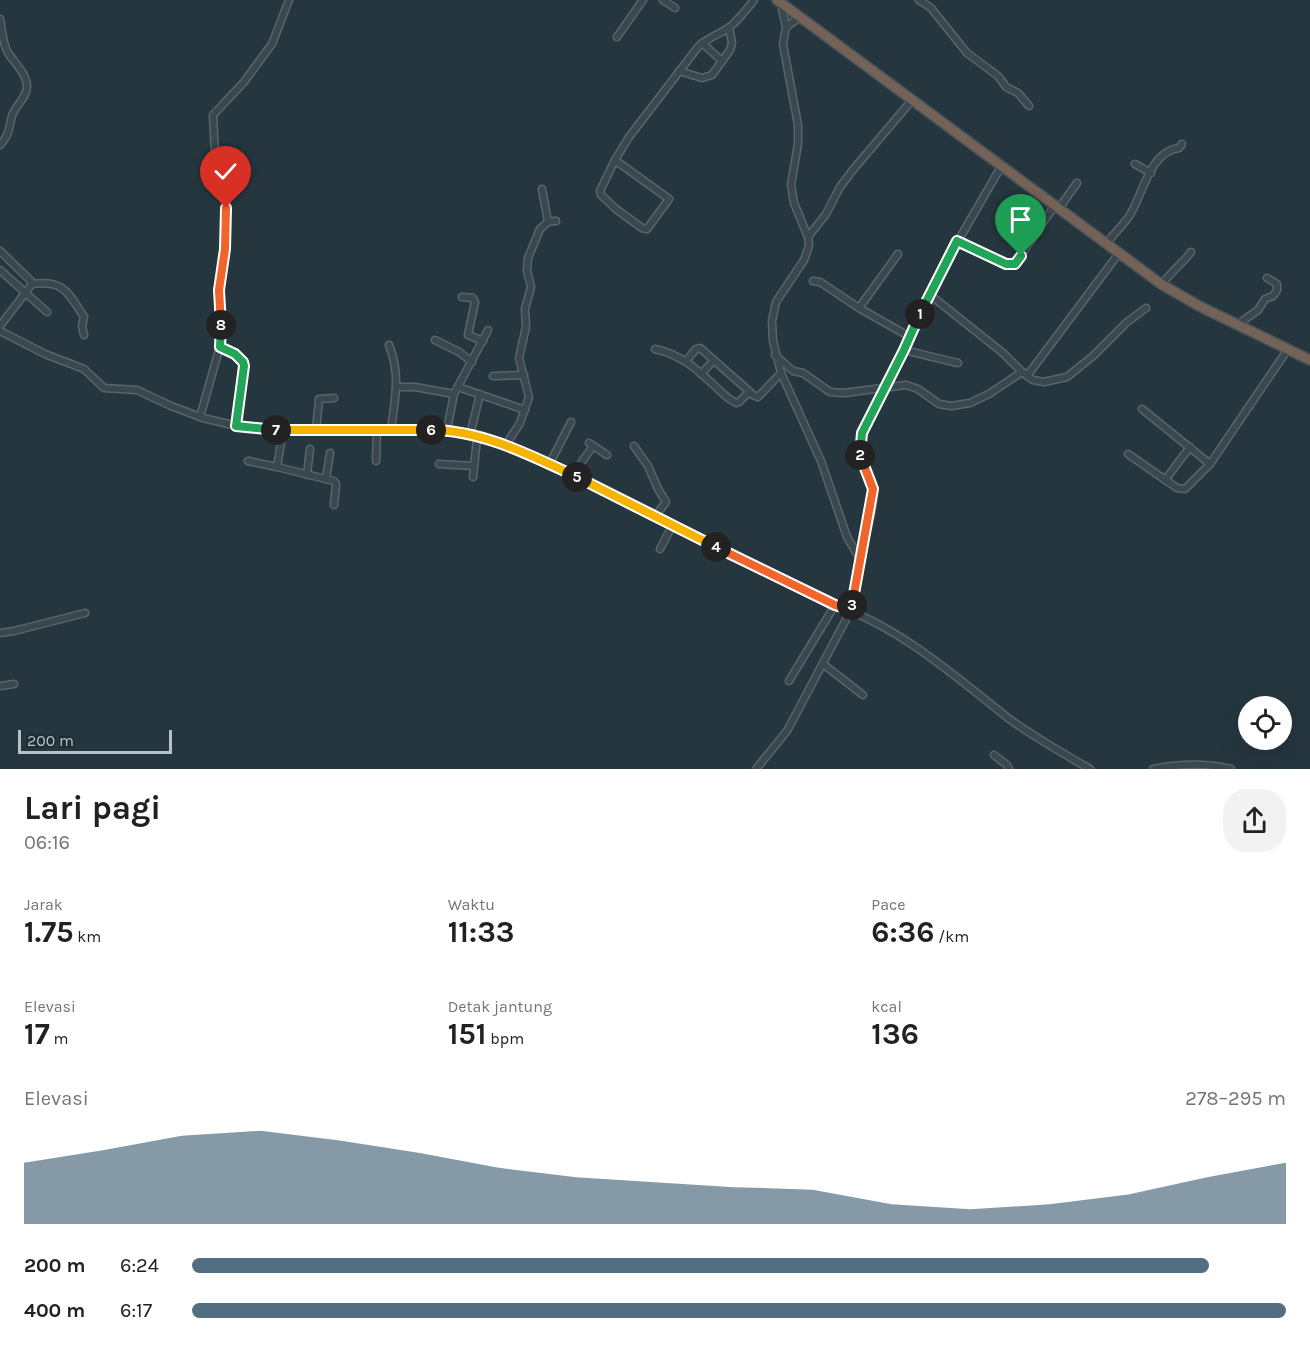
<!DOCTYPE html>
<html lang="id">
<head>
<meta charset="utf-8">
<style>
	:root { --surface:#fff; --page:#f2f2f2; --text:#202124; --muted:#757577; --accent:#526f82 }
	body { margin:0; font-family:Karla,sans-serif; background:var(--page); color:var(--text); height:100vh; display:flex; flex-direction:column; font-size:22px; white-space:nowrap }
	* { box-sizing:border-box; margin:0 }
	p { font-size:20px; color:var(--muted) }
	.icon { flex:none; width:33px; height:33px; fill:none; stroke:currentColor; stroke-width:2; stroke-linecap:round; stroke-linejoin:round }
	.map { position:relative; height:769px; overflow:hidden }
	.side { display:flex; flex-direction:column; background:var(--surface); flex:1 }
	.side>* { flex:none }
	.fabs { position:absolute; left:1238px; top:696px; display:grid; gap:12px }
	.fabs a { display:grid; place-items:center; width:54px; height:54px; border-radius:50%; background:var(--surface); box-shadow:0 6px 24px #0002; font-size:30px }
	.scale { position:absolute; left:18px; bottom:15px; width:154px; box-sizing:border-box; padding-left:6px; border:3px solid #b6c2c9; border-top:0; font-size:16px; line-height:21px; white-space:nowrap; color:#b6c2c9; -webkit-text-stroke:4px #1e2c33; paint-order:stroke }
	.pin { position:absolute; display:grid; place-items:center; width:51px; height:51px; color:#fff; margin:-62px -26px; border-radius:50% 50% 50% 0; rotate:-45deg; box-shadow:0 0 6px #0007 }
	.pin .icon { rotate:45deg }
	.km { position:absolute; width:30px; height:30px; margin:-15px; border-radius:50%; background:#222; color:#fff; font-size:16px; line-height:30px; text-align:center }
	.round { display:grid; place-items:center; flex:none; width:63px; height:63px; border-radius:24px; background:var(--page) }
	.summary { display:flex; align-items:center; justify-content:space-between; height:102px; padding:0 24px }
	h1 { font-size:33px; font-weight:700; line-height:45px }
	.stats { display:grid; grid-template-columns:repeat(3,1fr); gap:9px; height:102px; padding:6px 24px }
	.stats div { display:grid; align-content:center }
	.stats b { font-size:30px; font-weight:700 }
	.stats small { font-size:16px; font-weight:400 }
	.stats p { font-size:16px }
	.chart { height:168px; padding:12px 24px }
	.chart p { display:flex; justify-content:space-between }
	.chart svg { width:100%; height:108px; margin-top:6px; fill:var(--accent); opacity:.7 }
	ul { padding:0 24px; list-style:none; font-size:20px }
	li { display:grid; grid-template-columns:96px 72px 1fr; align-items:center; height:45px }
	li i { height:15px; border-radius:8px; background:var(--accent) }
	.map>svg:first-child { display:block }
</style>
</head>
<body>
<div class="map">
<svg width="1310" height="769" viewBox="0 0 1310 769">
	<rect width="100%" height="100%" fill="#26363e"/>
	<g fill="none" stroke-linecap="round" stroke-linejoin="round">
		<g stroke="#57656c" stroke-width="9">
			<g id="minor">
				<path d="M663,0L675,8"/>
				<path d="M919,0L931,8L967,53L998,76L1006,87L1018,93L1029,106"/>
				<path d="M0,19C2,30 2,40 7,51C13,62 27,73 27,87C27,97 15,106 12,116C9,128 9,136 0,145"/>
				<path d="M786,27L800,17"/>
				<path d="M617,37L643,0"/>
				<path d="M702,43L722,61"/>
				<path d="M679,71L702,78L712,75L730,50L732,43L729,27"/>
				<path d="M615,160L600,191L601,195L616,209L642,228L647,229L669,199L615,160L629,137L698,47C708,37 721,34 731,26C740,18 747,9 754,0"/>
				<path d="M1135,164L1151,173"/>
				<path d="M542,189L548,222"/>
				<path d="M1059,208L1077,183"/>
				<path d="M808,237L826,214L840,187L852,171L912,100"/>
				<path d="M957,241L1007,265L1015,264L1055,205"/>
				<path d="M1106,244C1113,235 1121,227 1128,218C1143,197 1148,152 1179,148L1182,144"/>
				<path d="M0,251L31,281L32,284L0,326"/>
				<path d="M898,254L859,308L910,337"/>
				<path d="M0,270L47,312"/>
				<path d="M813,281L820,282L859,308"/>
				<path d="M32,284C64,280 68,292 84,317L82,326L84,335"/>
				<path d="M1161,284L1187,257L1191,252"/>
				<path d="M929,294L1003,353L1022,372L1033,380L1044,382L1067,377L1093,356L1126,323L1146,308"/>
				<path d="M462,297L473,298L475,302L468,335L483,341"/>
				<path d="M1237,325L1258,310L1265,299L1273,296L1277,290V284L1267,278"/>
				<path d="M0,331L45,354L84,369L104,388L137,390L171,406L203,418L250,429L447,430L470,435L505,446L576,476L656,515L672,526L835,605C901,628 955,676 1008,718C1034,737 1062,753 1090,769"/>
				<path d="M435,340L459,352L472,362"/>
				<path d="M389,345C401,375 395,399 391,430"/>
				<path d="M220,347L235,354L243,362L236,426"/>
				<path d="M655,349C688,356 704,377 728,398L736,403L739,402L748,393L758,397L781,373"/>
				<path d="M904,350L958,363"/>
				<path d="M775,355L793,371L803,373L830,392L844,393L906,385L918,389L939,404L951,406L970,403L989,394L1022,372"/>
				<path d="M686,361L696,349L700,348L750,392"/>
				<path d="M701,374L714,360"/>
				<path d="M493,376L524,375"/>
				<path d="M1027,376L1119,253"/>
				<path d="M396,387H415L454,394"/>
				<path d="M458,387L525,410"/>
				<path d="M1142,409L1210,464"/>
				<path d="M200,417L222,339L219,290L225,249L227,190L215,154L213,115L244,82L266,52L272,44L289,0"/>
				<path d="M283,430L277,467L334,481L336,484L334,505"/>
				<path d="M447,430L454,394L488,330"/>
				<path d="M316,431L319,399L334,398"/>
				<path d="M470,435L480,394"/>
				<path d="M589,443L607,455"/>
				<path d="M505,446L520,423L529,397L519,358L526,327L525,309L531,287L527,271L528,258L540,229L548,222L556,221"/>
				<path d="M634,446L648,466L658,489L666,502L656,515"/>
				<path d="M1128,454L1177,488L1185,489L1210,464L1288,349"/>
				<path d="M248,461L277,467"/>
				<path d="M376,461L377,430"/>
				<path d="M439,464L474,466"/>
				<path d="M549,465L571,422"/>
				<path d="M307,475L310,449"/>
				<path d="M576,476L581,463L593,446"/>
				<path d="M473,477L477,438"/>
				<path d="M326,479L330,453"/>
				<path d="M1165,480L1190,447"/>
				<path d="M660,549L672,526"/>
				<path d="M860,558C864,541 876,504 873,488C868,462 855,464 862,433L946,262L1002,165"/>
				<path d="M0,633L14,631L85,613"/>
				<path d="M823,664L863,695"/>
				<path d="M789,681L835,605"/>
				<path d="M0,686L14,684"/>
				<path d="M994,755L1007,765L1009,769"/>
				<path d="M756,769L787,731L851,610L860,559L847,537L821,461L781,373L773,341L772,321L776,302L804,260L809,246L808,237L794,203L791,185L798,144V125L783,44L786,27L781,4"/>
				<path d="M1153,769C1179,764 1206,763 1231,769"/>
			</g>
		</g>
		<g stroke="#445259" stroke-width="12">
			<path id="highway" d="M777,0L1161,284L1199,306L1310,360"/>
		</g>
		<use href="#minor" stroke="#3a474e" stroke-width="6"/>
		<use href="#highway" stroke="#746257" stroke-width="9"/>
	</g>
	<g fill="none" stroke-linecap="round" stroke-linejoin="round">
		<g stroke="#fff" stroke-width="12">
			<path id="split-1" d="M920,314L957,241L1006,264H1015L1021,256"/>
		</g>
		<g stroke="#fff" stroke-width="12">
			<path id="split-2" d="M860,455L862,433L904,350L920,314"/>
		</g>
		<g stroke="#fff" stroke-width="12">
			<path id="split-3" d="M852,605L873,489L860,455"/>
		</g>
		<g stroke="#fff" stroke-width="12">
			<path id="split-4" d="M716,547L835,605L851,610L852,605"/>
		</g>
		<g stroke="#fff" stroke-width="12">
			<path id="split-5" d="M577,477L716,547"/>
		</g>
		<g stroke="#fff" stroke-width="12">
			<path id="split-6" d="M431,430C482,430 532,456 577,477"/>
		</g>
		<g stroke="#fff" stroke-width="12">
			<path id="split-7" d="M276,430H431"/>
		</g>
		<g stroke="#fff" stroke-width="12">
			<path id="split-8" d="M221,325L220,347L235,354L243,362L244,366L236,426L276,430"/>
		</g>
		<g stroke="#fff" stroke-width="12">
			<path id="split-9" d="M221,325L219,290L225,249L226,208"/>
		</g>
		<use href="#split-1" stroke="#22a559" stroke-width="8"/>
		<use href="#split-2" stroke="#22a559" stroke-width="8"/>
		<use href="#split-3" stroke="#f0652b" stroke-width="8"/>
		<use href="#split-4" stroke="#f0652b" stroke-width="8"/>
		<use href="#split-5" stroke="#f5b400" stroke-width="8"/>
		<use href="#split-6" stroke="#f5b400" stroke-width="8"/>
		<use href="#split-7" stroke="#f5b400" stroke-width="8"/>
		<use href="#split-8" stroke="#22a559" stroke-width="8"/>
		<use href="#split-9" stroke="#f0652b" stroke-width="8"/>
	</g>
</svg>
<div class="fabs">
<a><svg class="icon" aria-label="locate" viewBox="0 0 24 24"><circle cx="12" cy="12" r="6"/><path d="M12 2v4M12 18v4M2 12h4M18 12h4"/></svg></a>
</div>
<div class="scale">200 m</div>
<div class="pin" style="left:1021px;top:256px;background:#1e9e55"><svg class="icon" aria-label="arrive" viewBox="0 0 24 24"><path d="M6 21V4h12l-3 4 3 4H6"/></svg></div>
<div class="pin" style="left:226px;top:208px;background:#d93025"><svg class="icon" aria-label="check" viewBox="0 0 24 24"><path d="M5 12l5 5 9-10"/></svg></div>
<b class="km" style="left:920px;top:314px">1</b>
<b class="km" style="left:860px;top:455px">2</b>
<b class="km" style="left:852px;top:605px">3</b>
<b class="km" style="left:716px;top:547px">4</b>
<b class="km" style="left:577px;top:477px">5</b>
<b class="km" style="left:431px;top:430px">6</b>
<b class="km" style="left:276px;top:430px">7</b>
<b class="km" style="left:221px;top:325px">8</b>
</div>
<section class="side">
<div class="summary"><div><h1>Lari pagi</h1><p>06:16</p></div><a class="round"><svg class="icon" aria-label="share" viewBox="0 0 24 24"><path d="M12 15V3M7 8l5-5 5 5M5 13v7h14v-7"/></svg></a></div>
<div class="stats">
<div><p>Jarak</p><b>1.75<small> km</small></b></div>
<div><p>Waktu</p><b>11:33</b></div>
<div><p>Pace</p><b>6:36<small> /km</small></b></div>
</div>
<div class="stats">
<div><p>Elevasi</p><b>17<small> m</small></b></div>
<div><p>Detak jantung</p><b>151<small> bpm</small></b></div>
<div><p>kcal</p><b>136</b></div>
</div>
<div class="chart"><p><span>Elevasi</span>278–295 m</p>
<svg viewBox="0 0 160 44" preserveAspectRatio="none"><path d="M0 44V19L10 14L20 8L30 6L40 10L50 15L60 21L70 25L80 27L90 29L100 30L110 36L120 38L130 36L140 32L150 25L160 19V44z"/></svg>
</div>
<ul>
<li><b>200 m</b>6:24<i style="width:93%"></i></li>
<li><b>400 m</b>6:17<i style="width:100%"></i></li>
</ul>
</section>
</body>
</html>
